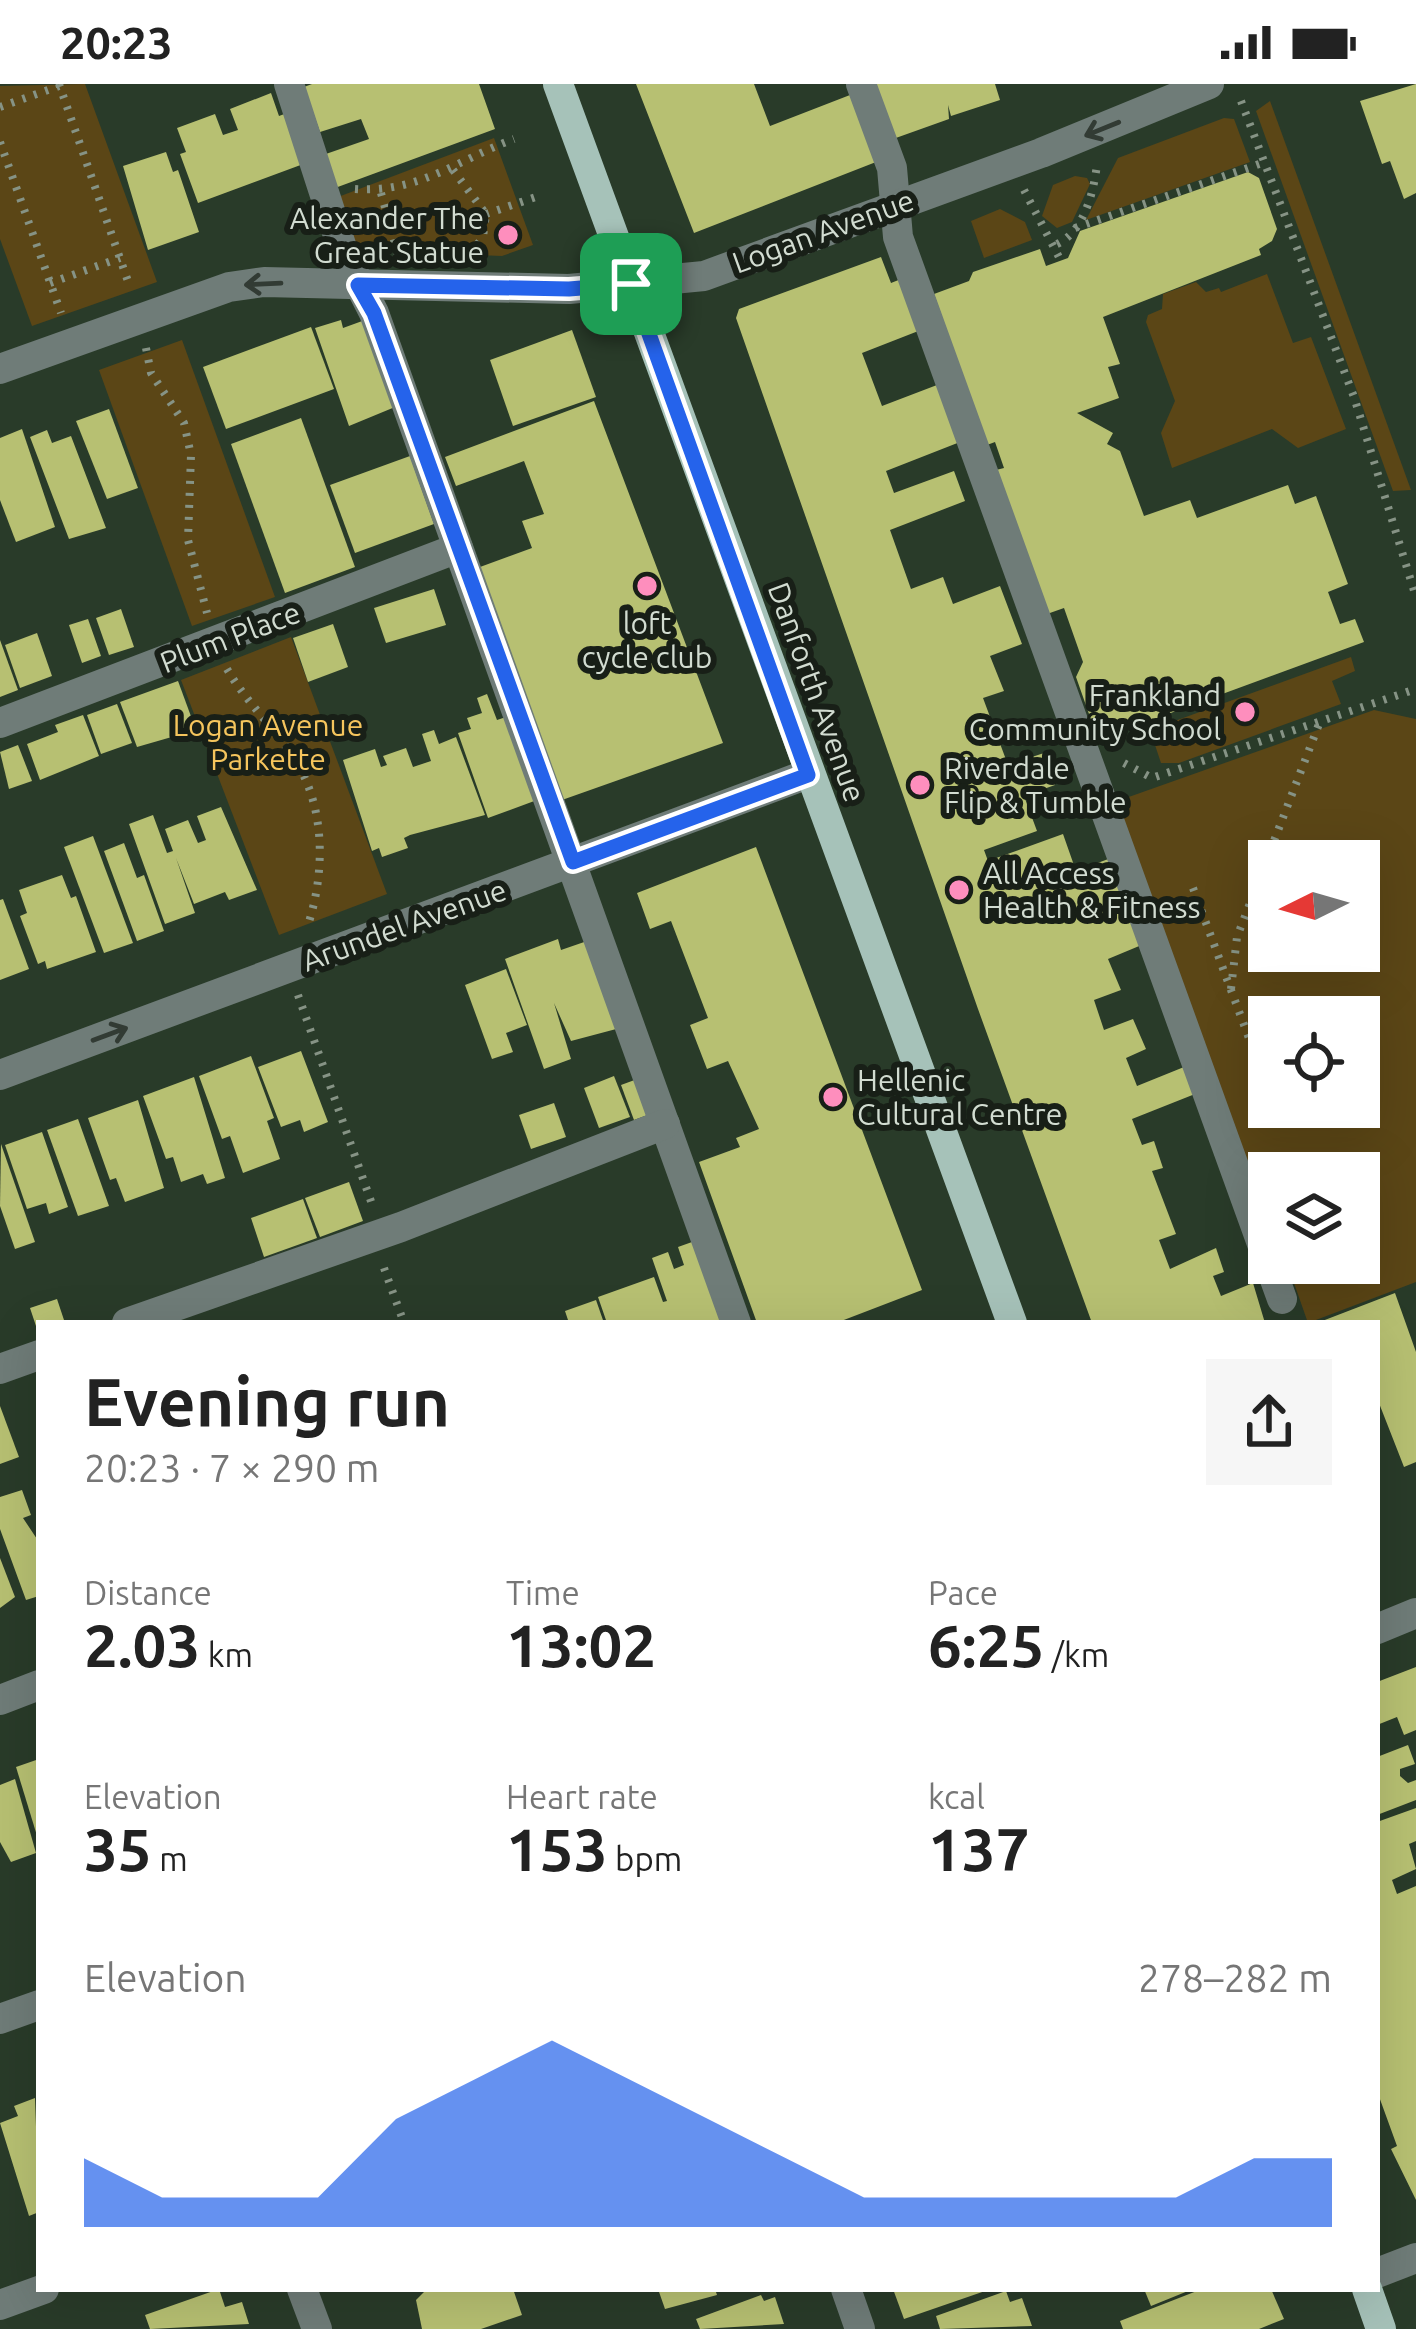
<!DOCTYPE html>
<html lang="en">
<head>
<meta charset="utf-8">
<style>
	:root { --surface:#fff; --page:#f6f6f6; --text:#222; --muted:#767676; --accent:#2563eb }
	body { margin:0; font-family:Ubuntu,sans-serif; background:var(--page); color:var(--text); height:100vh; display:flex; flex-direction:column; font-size:45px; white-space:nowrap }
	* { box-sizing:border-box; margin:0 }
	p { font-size:39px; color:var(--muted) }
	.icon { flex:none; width:66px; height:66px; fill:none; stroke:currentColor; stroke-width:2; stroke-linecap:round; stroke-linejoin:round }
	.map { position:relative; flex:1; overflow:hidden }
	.details { position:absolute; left:36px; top:1236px; width:1344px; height:972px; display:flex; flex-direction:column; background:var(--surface); border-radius:0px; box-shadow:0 12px 48px #0002 }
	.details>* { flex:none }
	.needle { width:78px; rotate:265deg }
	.buttons { position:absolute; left:1248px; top:756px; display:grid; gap:24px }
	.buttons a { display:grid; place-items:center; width:132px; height:132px; border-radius:0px; background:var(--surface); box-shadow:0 12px 48px #0002; font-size:60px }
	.pin { position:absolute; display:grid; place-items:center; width:102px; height:102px; color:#fff; margin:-51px; border-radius:24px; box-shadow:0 6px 18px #0006 }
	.round { display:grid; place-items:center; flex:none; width:126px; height:126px; border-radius:0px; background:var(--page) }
	.head { display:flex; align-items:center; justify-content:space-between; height:204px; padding:0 48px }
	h1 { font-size:66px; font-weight:600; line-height:90px }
	.stats { display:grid; grid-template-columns:repeat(3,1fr); gap:18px; height:204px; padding:12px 48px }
	.stats div { display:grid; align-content:center }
	.stats b { font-size:60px; font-weight:600 }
	.stats small { font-size:33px; font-weight:400 }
	.stats p { font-size:33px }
	.chart { height:336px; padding:24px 48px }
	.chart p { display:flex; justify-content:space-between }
	.chart svg { width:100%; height:216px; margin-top:12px; fill:var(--accent); opacity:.7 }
	.status { display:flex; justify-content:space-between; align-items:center; height:84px; padding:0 60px; background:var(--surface); direction:ltr }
	.status svg { height:33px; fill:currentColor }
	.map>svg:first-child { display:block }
</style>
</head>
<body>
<div class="status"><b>20:23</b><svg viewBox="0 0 49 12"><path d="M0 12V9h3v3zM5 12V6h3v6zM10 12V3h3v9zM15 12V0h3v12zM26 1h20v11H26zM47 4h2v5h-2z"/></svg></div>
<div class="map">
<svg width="1416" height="2245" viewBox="0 0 1416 2245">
	<rect width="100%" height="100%" fill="#293b29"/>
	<g fill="#5b4616" fill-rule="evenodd">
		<path d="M85,0L157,198L32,242L0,155V2Z"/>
		<path d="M1270,17L1411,406L1393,407L1256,27Z"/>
		<path d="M1224,34L1234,35L1250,78L1086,136L1118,74Z"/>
		<path d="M494,54L533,161L502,172L356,166L338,113Z"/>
		<path d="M1075,92L1087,94L1090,100L1072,138L1057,144L1042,132L1053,101Z"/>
		<path d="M1000,125L1025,138L1032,156L984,174L971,137Z"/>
		<path d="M1267,190L1293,259L1311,253L1346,345L1298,364L1272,345L1172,384L1161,349L1175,317L1146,238L1148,231L1162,225L1163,210L1196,198L1206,208L1219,204L1221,208Z"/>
		<path d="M182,256L275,513L192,542L99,286Z"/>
		<path d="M291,553L387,810L279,851L181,596Z"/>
		<path d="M1351,573L1355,587L1332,597L1341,620L1179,679H1161L1150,646Z"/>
		<path d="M1374,626L1416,635V1198L1308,1239L1287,1179H1359V1089H1269V1156L1109,720ZM1269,777H1359V867H1269ZM1269,933H1359V1023H1269Z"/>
	</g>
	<g fill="#b7c072">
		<path d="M312,0H479L495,45L335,104L323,71L369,55L361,35L320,48L304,3Z"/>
		<path d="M636,0H754L770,42L850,11L876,78L694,149Z"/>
		<path d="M874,0H995L1000,16L951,32L948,21L949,35L893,55Z"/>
		<path d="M1416,0V109L1404,115L1390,77L1382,80L1360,17Z"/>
		<path d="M271,9L279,32L287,29L306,79L198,119L180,70L186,68L177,44L215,30L223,51L238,46L230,25Z"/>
		<path d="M166,68L173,88L178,86L199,148L148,166L123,82Z"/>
		<path d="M1248,88L1259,94L1277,145L1272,157L1259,165L1261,171L1103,233L1120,280L1108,283L1119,314L1077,329L1113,349L1107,360L1120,367L1144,432L1190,416L1197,434L1288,401L1295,420L1316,412L1348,500L1328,508L1340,540L1355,535L1364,558L1119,648L1116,640L1095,647L1076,593L1083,578L1064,524L1047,530L996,386L1004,384L995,358L987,361L934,210L969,197L973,188L1040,165L1046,182L1068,174L1080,147Z"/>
		<path d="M881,173L891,199L906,193L926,244L862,269L882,322L937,301L960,358L886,387L894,409L954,387L965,417L890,446L911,505L943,493L953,520L1000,502L1022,560L990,572L1004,607L983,614L1008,681L1044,669L1055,701L1024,712L1037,747L984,766L988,777L1063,750L1076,787L1111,774L1144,860L1108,875L1121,906L1094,916L1104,946L1133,935L1146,965L1126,974L1137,1002L1184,983L1195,1010L1132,1035L1142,1061L1154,1057L1163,1084L1152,1087L1176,1150L1159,1156L1170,1185L1216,1164L1224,1188L1213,1192L1221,1212L1253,1199L1265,1239H1092L978,925L736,234L739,225Z"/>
		<path d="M341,236L343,244L365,236L395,323L349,342L315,244Z"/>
		<path d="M311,243L334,305L226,345L203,283Z"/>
		<path d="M572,246L596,313L513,342L490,276Z"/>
		<path d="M594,317L723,659L562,716L480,483L532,464L522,437L544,430L524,377L456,402L445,373Z"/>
		<path d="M109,325L138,404L107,415L76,337Z"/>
		<path d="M301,334L355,483L285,509L231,360Z"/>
		<path d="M22,345L55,443L16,458L0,416V354Z"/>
		<path d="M47,346L52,359L71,352L106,444L69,455L30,353Z"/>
		<path d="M410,372L434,440L355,469L330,401Z"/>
		<path d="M434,505L446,541L386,559L374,524Z"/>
		<path d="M121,525L134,563L109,571L96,534Z"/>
		<path d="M88,535L101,572L82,579L69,541Z"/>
		<path d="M333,540L348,583L308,598L293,554Z"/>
		<path d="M37,549L52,592L20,604L5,561Z"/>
		<path d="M0,556L18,606L0,613Z"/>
		<path d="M178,597L196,646L137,663L120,618Z"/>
		<path d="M487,610L497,636L506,633L537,716L488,734L458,649L471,645L467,634L482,629L477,614Z"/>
		<path d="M117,620L132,659L101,670L87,631Z"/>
		<path d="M83,631L99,672L40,696L27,660L58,648L55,641Z"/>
		<path d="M434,646L439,660L456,653L485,731L410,751L404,754L408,764L382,773L379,764L372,767L343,676L375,665L381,683L387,681L383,672L406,664L413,683L431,677L422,650Z"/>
		<path d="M18,661L32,697L9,705L0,668Z"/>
		<path d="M221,723L257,806L229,816L225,808L194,820L176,774L195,829L165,840L129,740L153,731L167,769L173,767L165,745L188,736L198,759L206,756L197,732Z"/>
		<path d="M93,752L133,859L104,869L64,763Z"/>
		<path d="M124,759L137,794L144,791L164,847L137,857L104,767Z"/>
		<path d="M756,763L922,1206L836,1239H757L699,1078L740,1063L736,1054L759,1045L728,977L707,985L690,941L708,934L671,837L650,845L637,809Z"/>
		<path d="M62,791L71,814L76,812L96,868L47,885L45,877L38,880L20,832L27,829L19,806Z"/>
		<path d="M3,815L29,885L0,896V816Z"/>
		<path d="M558,855L561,866L590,856L620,944L571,957L554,919L571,975L544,985L505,875Z"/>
		<path d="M506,885L527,941L506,949L513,968L492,975L465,901Z"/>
		<path d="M301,967L328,1038L304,1048L300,1036L281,1043L258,983Z"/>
		<path d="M251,972L274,1034L267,1037L280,1075L243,1089L230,1052L222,1055L199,992Z"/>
		<path d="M614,992L630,1033L599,1044L584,1004Z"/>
		<path d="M194,993L225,1094L207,1100L203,1090L181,1098L173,1073L166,1075L143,1012Z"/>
		<path d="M640,994L653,1029L634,1036L621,1001Z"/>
		<path d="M138,1016L164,1104L125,1118L116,1094L110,1096L88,1034Z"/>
		<path d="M554,1019L566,1053L531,1065L519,1031Z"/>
		<path d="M78,1035L109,1122L78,1132L47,1046Z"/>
		<path d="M42,1048L68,1123L49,1130L46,1119L27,1125L5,1061Z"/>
		<path d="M1,1060L35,1158L15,1165L0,1122Z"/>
		<path d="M349,1098L363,1137L320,1153L305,1114Z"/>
		<path d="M303,1115L317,1154L264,1173L251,1134Z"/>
		<path d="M692,1158L725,1239H607L598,1213L654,1193L663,1218L667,1217L652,1174L668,1168L674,1185L684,1181L678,1163Z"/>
		<path d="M1395,1209L1416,1268V1378L1404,1383L1377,1314V1239H1317Z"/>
		<path d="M57,1215L65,1239H39L38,1248L30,1224Z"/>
		<path d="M596,1216L604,1239H569L565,1227Z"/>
		<path d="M0,1322L19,1373L0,1380Z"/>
		<path d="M22,1406L31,1431L23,1434L39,1458V1512L26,1516L0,1445V1413Z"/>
		<path d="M0,1474L15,1513L0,1524Z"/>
		<path d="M1416,1583V1646L1404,1651L1397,1633L1377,1641V1598Z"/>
		<path d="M1408,1661L1415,1680L1400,1685V1692L1408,1699L1416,1696V1716L1377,1731V1673Z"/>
		<path d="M39,1675V1755H38L16,1683Z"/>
		<path d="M15,1695L36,1769L11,1778L0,1758V1701Z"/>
		<path d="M1416,1724V1757L1409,1760L1416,1785L1392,1796L1397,1810L1416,1802V2116L1391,2065L1397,2062L1377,2007V1738Z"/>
		<path d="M35,2014L39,2128L29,2132L0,2039L18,2032L14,2022Z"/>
		<path d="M219,2205L225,2223L242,2218L249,2240L150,2245L145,2231Z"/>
		<path d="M427,2205H513L522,2231L481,2245H422L416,2216Z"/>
		<path d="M658,2205H715L717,2211L665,2225Z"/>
		<path d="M893,2205H988V2206L904,2235Z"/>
		<path d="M1144,2205H1193L1151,2222Z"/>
		<path d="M1202,2205H1271L1284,2235L1259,2245H1123L1120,2237Z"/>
		<path d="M1006,2207L1010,2218L1022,2214L1032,2242L940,2245L936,2232Z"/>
		<path d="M761,2211L764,2217L775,2213L784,2240L700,2245L696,2235Z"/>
	</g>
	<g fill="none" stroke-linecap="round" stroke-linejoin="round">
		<g stroke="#869385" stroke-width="8" stroke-dasharray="3 9" stroke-linecap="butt">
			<path d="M59,0L130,203"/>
			<path d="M1241,17L1354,313L1416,513"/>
			<path d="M0,23L59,2"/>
			<path d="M0,58L61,229"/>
			<path d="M453,86L486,130L483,153L469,171"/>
			<path d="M355,105C420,109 457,76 514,55"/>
			<path d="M1024,106L1061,177"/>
			<path d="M381,109L398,171"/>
			<path d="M486,130L536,113"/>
			<path d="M1075,144L1265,78"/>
			<path d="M1057,160C1084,148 1094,107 1097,80"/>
			<path d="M50,199L120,174"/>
			<path d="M146,264L151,289L184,339L191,371L188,456L207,529"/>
			<path d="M227,585C246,618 275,644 295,676C326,724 325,789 308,841"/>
			<path d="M1124,679L1152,694L1416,605"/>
			<path d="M1193,804L1269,1008"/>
			<path d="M1231,905L1237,853L1319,640"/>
			<path d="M298,911L373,1123"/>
			<path d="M384,1184L404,1239"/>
		</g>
		<g stroke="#6f7c78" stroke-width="30">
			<path d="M289,0L344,170L374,229L736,1239"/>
			<path d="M861,0L892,84L898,153L1282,1215"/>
			<path d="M0,285L229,203L264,198L569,205L704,192L1041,69L1209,0"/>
			<path d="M0,639L458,464"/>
			<path d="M0,991L808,690"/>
			<path d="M127,1239L401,1143L665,1040"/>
			<path d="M0,1285L39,1271"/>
			<path d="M1377,1545L1416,1529"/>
			<path d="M0,1616L39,1601"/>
			<path d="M0,1935L39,1921"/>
			<path d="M1377,2189L1416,2174"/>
			<path d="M302,2205L317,2245"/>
			<path d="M846,2205L860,2245"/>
			<path d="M0,2221L44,2205"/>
		</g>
		<g stroke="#a6c2b9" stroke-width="30">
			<path d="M558,0L1012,1239"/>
			<path d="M1367,2205L1381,2245"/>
		</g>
	</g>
	<defs><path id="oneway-shaft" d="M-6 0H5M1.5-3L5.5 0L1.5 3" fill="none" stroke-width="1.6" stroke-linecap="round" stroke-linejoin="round" transform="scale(3)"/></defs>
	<g stroke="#323b34">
		<use href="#oneway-shaft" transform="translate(1102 45) rotate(158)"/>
		<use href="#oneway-shaft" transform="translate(263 200) rotate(177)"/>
		<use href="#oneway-shaft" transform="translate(110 950) rotate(-20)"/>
	</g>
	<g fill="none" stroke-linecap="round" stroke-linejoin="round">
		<g stroke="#fff" stroke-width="24">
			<path id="route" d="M631,200L808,691L573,778L374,229L358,201L569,205Z"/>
		</g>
		<use href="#route" stroke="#2563eb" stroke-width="15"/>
	</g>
	<g fill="#fe8ebd" stroke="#181f17" stroke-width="4.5">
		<circle cx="508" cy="151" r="12"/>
		<circle cx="647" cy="502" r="12"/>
		<circle cx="1245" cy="628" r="12"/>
		<circle cx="920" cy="701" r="12"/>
		<circle cx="959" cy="806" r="12"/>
		<circle cx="833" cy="1013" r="12"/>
	</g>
	<g text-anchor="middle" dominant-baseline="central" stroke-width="12" stroke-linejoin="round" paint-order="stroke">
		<g font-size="30" fill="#d2dcd1" stroke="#181f17" text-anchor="start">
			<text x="484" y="134" text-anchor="end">Alexander The<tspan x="484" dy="34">Great Statue</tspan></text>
			<text x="647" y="539" text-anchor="middle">loft<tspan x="647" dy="34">cycle club</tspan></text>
			<text x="1221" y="611" text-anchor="end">Frankland<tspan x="1221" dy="34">Community School</tspan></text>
			<text x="944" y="684">Riverdale<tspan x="944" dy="34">Flip &amp; Tumble</tspan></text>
			<text x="983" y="789">All Access<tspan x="983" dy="34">Health &amp; Fitness</tspan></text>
			<text x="857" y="996">Hellenic<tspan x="857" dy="34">Cultural Centre</tspan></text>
		</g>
		<g font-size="30" fill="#d2dcd1" stroke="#181f17">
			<text transform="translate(823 147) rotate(-20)">Logan Avenue</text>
			<text transform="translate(230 553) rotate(-21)">Plum Place</text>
			<text transform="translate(817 608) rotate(70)">Danforth Avenue</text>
			<text transform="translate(404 841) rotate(-20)">Arundel Avenue</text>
		</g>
		<g font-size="30" fill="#f5c55d" stroke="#181f17">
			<text x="268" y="641">Logan Avenue<tspan x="268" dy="34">Parkette</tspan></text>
		</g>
	</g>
</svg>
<div class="buttons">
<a><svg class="needle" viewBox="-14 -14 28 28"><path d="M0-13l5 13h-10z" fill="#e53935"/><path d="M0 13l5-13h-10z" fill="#767676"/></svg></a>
<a><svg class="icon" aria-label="locate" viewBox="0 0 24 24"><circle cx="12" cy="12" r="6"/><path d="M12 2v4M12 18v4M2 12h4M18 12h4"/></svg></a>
<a><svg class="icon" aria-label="layers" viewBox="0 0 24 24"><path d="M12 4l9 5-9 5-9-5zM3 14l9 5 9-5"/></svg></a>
</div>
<div class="pin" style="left:631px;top:200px;background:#1e9e55"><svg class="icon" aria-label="arrive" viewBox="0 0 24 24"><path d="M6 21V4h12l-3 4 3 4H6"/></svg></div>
<section class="details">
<div class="head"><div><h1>Evening run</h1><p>20:23 · 7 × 290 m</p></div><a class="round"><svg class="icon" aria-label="share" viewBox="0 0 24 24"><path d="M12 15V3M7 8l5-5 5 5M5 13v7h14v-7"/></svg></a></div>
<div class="stats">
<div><p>Distance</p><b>2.03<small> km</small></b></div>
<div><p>Time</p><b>13:02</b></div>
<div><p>Pace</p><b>6:25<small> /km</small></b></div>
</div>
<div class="stats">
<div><p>Elevation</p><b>35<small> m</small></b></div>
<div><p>Heart rate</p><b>153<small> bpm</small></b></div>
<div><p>kcal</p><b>137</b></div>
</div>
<div class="chart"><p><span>Elevation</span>278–282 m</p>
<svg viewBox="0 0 160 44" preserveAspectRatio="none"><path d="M0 44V30L10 38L20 38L30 38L40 22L50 14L60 6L70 14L80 22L90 30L100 38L110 38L120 38L130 38L140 38L150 30L160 30V44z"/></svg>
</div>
</section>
</div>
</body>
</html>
